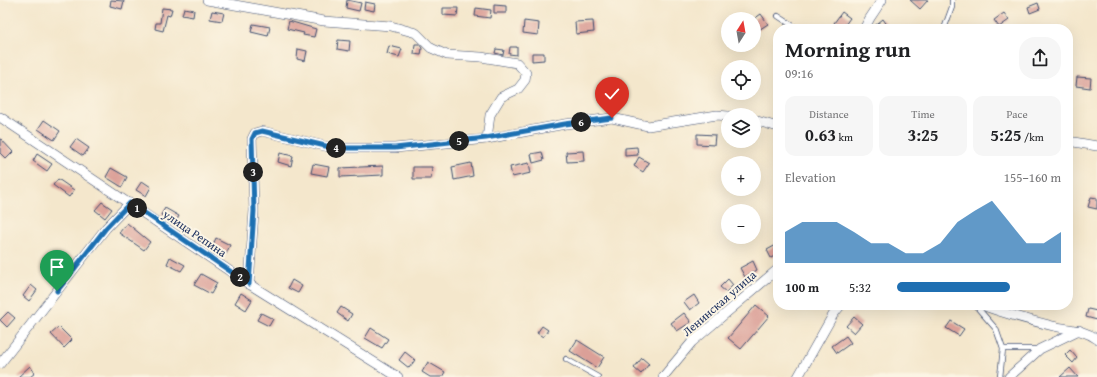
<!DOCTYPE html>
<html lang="en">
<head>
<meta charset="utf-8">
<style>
	:root { --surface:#fff; --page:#f6f6f6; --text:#202124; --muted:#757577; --accent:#1f6fb2 }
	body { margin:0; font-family:"Gentium Book Plus",serif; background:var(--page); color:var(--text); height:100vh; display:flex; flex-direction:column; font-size:15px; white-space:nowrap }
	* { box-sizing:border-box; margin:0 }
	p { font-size:13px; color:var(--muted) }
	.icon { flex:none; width:22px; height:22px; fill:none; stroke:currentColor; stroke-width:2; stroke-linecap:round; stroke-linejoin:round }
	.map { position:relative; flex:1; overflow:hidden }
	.panel { position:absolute; left:773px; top:24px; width:300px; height:286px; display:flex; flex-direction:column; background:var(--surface); border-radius:16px; box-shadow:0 4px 16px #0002 }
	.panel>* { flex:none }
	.needle { width:26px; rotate:11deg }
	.buttons { position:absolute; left:721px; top:12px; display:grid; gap:8px }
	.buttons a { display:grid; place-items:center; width:40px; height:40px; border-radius:50%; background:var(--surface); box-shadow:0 4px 16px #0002; font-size:20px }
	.pin { position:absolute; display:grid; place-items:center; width:34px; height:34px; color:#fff; margin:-41px -17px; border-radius:50% 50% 50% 0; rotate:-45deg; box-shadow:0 0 4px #0007 }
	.pin .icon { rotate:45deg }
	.km { position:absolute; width:20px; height:20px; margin:-10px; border-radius:50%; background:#222; color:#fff; font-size:11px; line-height:20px; text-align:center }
	.round { display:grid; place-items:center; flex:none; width:42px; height:42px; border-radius:16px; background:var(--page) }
	.headline { display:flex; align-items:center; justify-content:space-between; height:68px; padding:0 12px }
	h1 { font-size:22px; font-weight:700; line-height:30px }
	.metrics { display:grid; grid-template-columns:repeat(3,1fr); gap:6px; height:68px; padding:4px 12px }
	.metrics div { display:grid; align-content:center; border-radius:10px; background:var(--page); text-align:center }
	.metrics b { font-size:17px; font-weight:700 }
	.metrics small { font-size:11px; font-weight:400 }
	.metrics p { font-size:11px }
	.chart { height:112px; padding:8px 12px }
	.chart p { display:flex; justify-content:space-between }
	.chart svg { width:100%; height:72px; margin-top:4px; fill:var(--accent); opacity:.7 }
	ul { padding:0 12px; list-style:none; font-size:13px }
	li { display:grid; grid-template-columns:64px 48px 1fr; align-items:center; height:30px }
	li i { height:10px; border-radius:5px; background:var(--accent) }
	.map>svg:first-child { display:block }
</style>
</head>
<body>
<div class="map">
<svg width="1097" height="377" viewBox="0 0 1097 377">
	<rect width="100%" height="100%" fill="#fcf5e5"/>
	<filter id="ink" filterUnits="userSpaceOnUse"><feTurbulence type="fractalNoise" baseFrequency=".025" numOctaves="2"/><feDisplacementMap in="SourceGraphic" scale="8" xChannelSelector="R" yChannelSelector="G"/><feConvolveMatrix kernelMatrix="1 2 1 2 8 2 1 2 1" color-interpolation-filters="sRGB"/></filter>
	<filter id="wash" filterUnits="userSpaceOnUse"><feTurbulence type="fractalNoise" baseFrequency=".012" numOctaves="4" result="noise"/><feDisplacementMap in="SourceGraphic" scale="16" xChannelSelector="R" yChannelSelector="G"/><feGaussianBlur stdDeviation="0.9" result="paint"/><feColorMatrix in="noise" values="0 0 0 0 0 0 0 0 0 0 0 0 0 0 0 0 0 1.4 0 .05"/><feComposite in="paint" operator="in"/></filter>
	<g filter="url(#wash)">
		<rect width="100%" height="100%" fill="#f4e7cc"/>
		<g id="blocks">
			<g fill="#dba098">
				<path d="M111,0L124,1L122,9L110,6Z"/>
				<path d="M347,0L361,3L359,11L346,8Z"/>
				<path d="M910,0H928L920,9Z"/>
				<path d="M365,2L375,4L374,11L364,9Z"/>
				<path d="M1038,3L1040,9L1030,13L1028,7Z"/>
				<path d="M494,5L506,6V13H494Z"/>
				<path d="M162,8L172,9L170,16L167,15L163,31L155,29L156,23H160Z"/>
				<path d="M184,8L194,10L193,17L182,15Z"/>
				<path d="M443,8H458L457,16L443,15Z"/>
				<path d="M476,8L491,10L490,18L475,16Z"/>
				<path d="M212,11L224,13L222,21L210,19Z"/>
				<path d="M842,12L850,18L842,29L834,23Z"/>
				<path d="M1004,13L1009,20L999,27L994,20Z"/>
				<path d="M761,14L768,24L754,33V19Z"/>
				<path d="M883,19L890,29H871L872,28Z"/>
				<path d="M289,21L316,29L314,37L303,35L304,33L287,29Z"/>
				<path d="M524,21L539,23L538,35L523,33Z"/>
				<path d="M593,21L594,32L576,34L575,22Z"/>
				<path d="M253,24L270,27L268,36L251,32Z"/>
				<path d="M338,40L350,41L349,51L337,49Z"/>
				<path d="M415,44H419L422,48L421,55L414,54Z"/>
				<path d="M389,46L402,49L399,57L387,54Z"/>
				<path d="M510,47H517V55L509,54Z"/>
				<path d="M298,49L307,51L305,61L297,59Z"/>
				<path d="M496,49L504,50L503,55L495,53Z"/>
				<path d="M532,53H544V60L532,61Z"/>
				<path d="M1077,77L1091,78L1090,88L1076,86Z"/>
				<path d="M44,120L60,131L54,140L38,129Z"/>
				<path d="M697,134L715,135L714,145L697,144Z"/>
				<path d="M0,138L13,152L6,159L0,153Z"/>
				<path d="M76,139L89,148L83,156L70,147Z"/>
				<path d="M637,147L638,155L625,156V148Z"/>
				<path d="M583,151L584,161L567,162L566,152Z"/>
				<path d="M542,152L544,160L533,163L531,154Z"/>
				<path d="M280,153L293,156L291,166L278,162Z"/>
				<path d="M37,154L52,164L47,171L33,161Z"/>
				<path d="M639,157L649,163L643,172L634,166Z"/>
				<path d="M471,163L473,176L454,180L452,167Z"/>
				<path d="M529,163L531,173L512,177L510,167Z"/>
				<path d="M313,164L329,167L327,176L311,173Z"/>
				<path d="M383,166V175L340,177V168Z"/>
				<path d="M413,167H432L431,179H413Z"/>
				<path d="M111,168L127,177L122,187L106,177Z"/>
				<path d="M58,179L74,190L69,197L53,185Z"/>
				<path d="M142,181L151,187L146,196L136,190Z"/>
				<path d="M1091,197L1097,198V209L1088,207Z"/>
				<path d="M102,202L112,209L105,218L95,210Z"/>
				<path d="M165,208L179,216L175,223L161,215Z"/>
				<path d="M127,223L150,242L144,250L119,233Z"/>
				<path d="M216,238L230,245L226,254L212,247Z"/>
				<path d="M778,244V254L771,258L767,250Z"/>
				<path d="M170,257L185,265L181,271L167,264Z"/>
				<path d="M753,261L757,270L745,277L740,268Z"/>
				<path d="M201,274L217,283L211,294L194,285Z"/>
				<path d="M728,279L733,285L726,292L720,287Z"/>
				<path d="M292,280L302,286L298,293L288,288Z"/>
				<path d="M31,285L37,290L29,301L23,296Z"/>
				<path d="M241,293L252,300L246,310L235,303Z"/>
				<path d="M694,295L699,303L690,310L684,302Z"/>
				<path d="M756,305L769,316L741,349L728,338Z"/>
				<path d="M341,307L352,314L348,321L337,313Z"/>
				<path d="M1088,309L1097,311V320L1086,317Z"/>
				<path d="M8,312L15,318L7,327L0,320Z"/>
				<path d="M261,313L273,319L269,326L257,320Z"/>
				<path d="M684,313L691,322L677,331L671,323Z"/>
				<path d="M854,317L862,324L854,333L846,326Z"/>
				<path d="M951,321L964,329L959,336L946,328Z"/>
				<path d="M542,326L548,330L543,337L537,333Z"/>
				<path d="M59,327L72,340L64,348L51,334Z"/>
				<path d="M371,328L388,339L382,348L365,338Z"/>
				<path d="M846,336L851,343L837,353L832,346Z"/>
				<path d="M577,340L604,357L597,368L570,351Z"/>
				<path d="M1070,350L1077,358L1073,363L1065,355Z"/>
				<path d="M405,352L415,360L409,368L399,360Z"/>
				<path d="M642,358L649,364L641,374L634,368Z"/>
				<path d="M428,362L445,372L442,377H430L422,372Z"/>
				<path d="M30,366L35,373L30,377H18Z"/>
				<path d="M1070,368L1078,377H1060Z"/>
			</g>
		</g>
	</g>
	<g filter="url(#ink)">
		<use href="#blocks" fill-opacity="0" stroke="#3c4b6e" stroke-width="1"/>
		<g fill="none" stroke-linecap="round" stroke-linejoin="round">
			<g stroke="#3c4b6e" stroke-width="6">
				<g id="lane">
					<path d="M778,16L798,29"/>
					<path d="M944,29L952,7V0"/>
					<path d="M975,305L996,329L1003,349L1000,377"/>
					<path d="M1003,349H1038"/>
					<path d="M566,359L598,377"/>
				</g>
			</g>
			<g stroke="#3c4b6e" stroke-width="10">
				<g id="street">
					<path d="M207,0L324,21L391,26L416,33L431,48L447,55L481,57L517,63L526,73L525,80L518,89L501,97L490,115L487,139"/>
					<path d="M864,29L870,18L882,0"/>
					<path d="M0,117L249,284L398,377"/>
					<path d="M754,120L778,127"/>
					<path d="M1068,141L1097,146"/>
					<path d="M249,284L254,211L252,139L255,133L262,131L333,148H395L487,139L565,124L612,118L648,126L717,115L728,116"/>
					<path d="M982,305C1005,314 1029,320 1053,326C1070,330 1083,329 1097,339"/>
					<path d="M0,364L106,228L130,203"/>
					<path d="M663,377L692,342L778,269"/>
					<path d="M798,377L833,315L841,305"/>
					<path d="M1009,377L1040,349L1079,330"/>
				</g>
			</g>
			<use href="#lane" stroke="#fff" stroke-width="4.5"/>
			<use href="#street" stroke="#fff" stroke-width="9"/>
		</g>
	</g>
	<g fill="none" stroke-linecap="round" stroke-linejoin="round" filter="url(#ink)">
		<g stroke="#fff" stroke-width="8">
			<path id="route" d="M57,291L106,228L130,203L249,284L254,211L252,139L255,133L262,131L334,148H395L486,138L565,124L612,118"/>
		</g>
		<use href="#route" stroke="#1f6fb2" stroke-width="5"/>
	</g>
	<g text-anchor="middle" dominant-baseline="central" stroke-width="4" stroke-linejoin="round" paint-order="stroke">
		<g font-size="12" fill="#1b2f5e" stroke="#fcf5e5">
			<text transform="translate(195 233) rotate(34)">улица Репина</text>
			<text transform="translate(719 303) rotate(-41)">Ленинская улица</text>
		</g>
	</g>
</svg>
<div class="buttons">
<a><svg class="needle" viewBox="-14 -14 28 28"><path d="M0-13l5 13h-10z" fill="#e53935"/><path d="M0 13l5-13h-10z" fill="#757577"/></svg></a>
<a><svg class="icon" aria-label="locate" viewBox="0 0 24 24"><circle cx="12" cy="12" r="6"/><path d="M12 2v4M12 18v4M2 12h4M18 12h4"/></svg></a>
<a><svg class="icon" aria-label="layers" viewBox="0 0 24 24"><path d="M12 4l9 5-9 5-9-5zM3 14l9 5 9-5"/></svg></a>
<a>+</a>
<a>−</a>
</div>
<div class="pin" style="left:57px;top:291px;background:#1e9e55"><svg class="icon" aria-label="arrive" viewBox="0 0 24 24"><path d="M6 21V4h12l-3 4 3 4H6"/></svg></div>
<div class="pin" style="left:612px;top:118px;background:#d93025"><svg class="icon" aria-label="check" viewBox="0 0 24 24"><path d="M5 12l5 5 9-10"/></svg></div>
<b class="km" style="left:137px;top:208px">1</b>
<b class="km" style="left:240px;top:277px">2</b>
<b class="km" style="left:253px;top:172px">3</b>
<b class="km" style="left:336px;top:148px">4</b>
<b class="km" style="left:459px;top:141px">5</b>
<b class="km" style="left:581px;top:122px">6</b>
<section class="panel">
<div class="headline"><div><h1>Morning run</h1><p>09:16</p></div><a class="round"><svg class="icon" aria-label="share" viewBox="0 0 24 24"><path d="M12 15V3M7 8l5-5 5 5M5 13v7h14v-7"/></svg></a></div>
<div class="metrics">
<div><p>Distance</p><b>0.63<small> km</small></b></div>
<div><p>Time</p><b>3:25</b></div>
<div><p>Pace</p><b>5:25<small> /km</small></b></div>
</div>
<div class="chart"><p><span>Elevation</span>155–160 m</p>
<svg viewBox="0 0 160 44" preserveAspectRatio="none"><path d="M0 44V25L10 19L20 19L30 19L40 25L50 32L60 32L70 38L80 38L90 32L100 19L110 12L120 6L130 19L140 32L150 32L160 25V44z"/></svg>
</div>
<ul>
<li><b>100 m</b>5:32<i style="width:69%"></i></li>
</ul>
</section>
</div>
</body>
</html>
